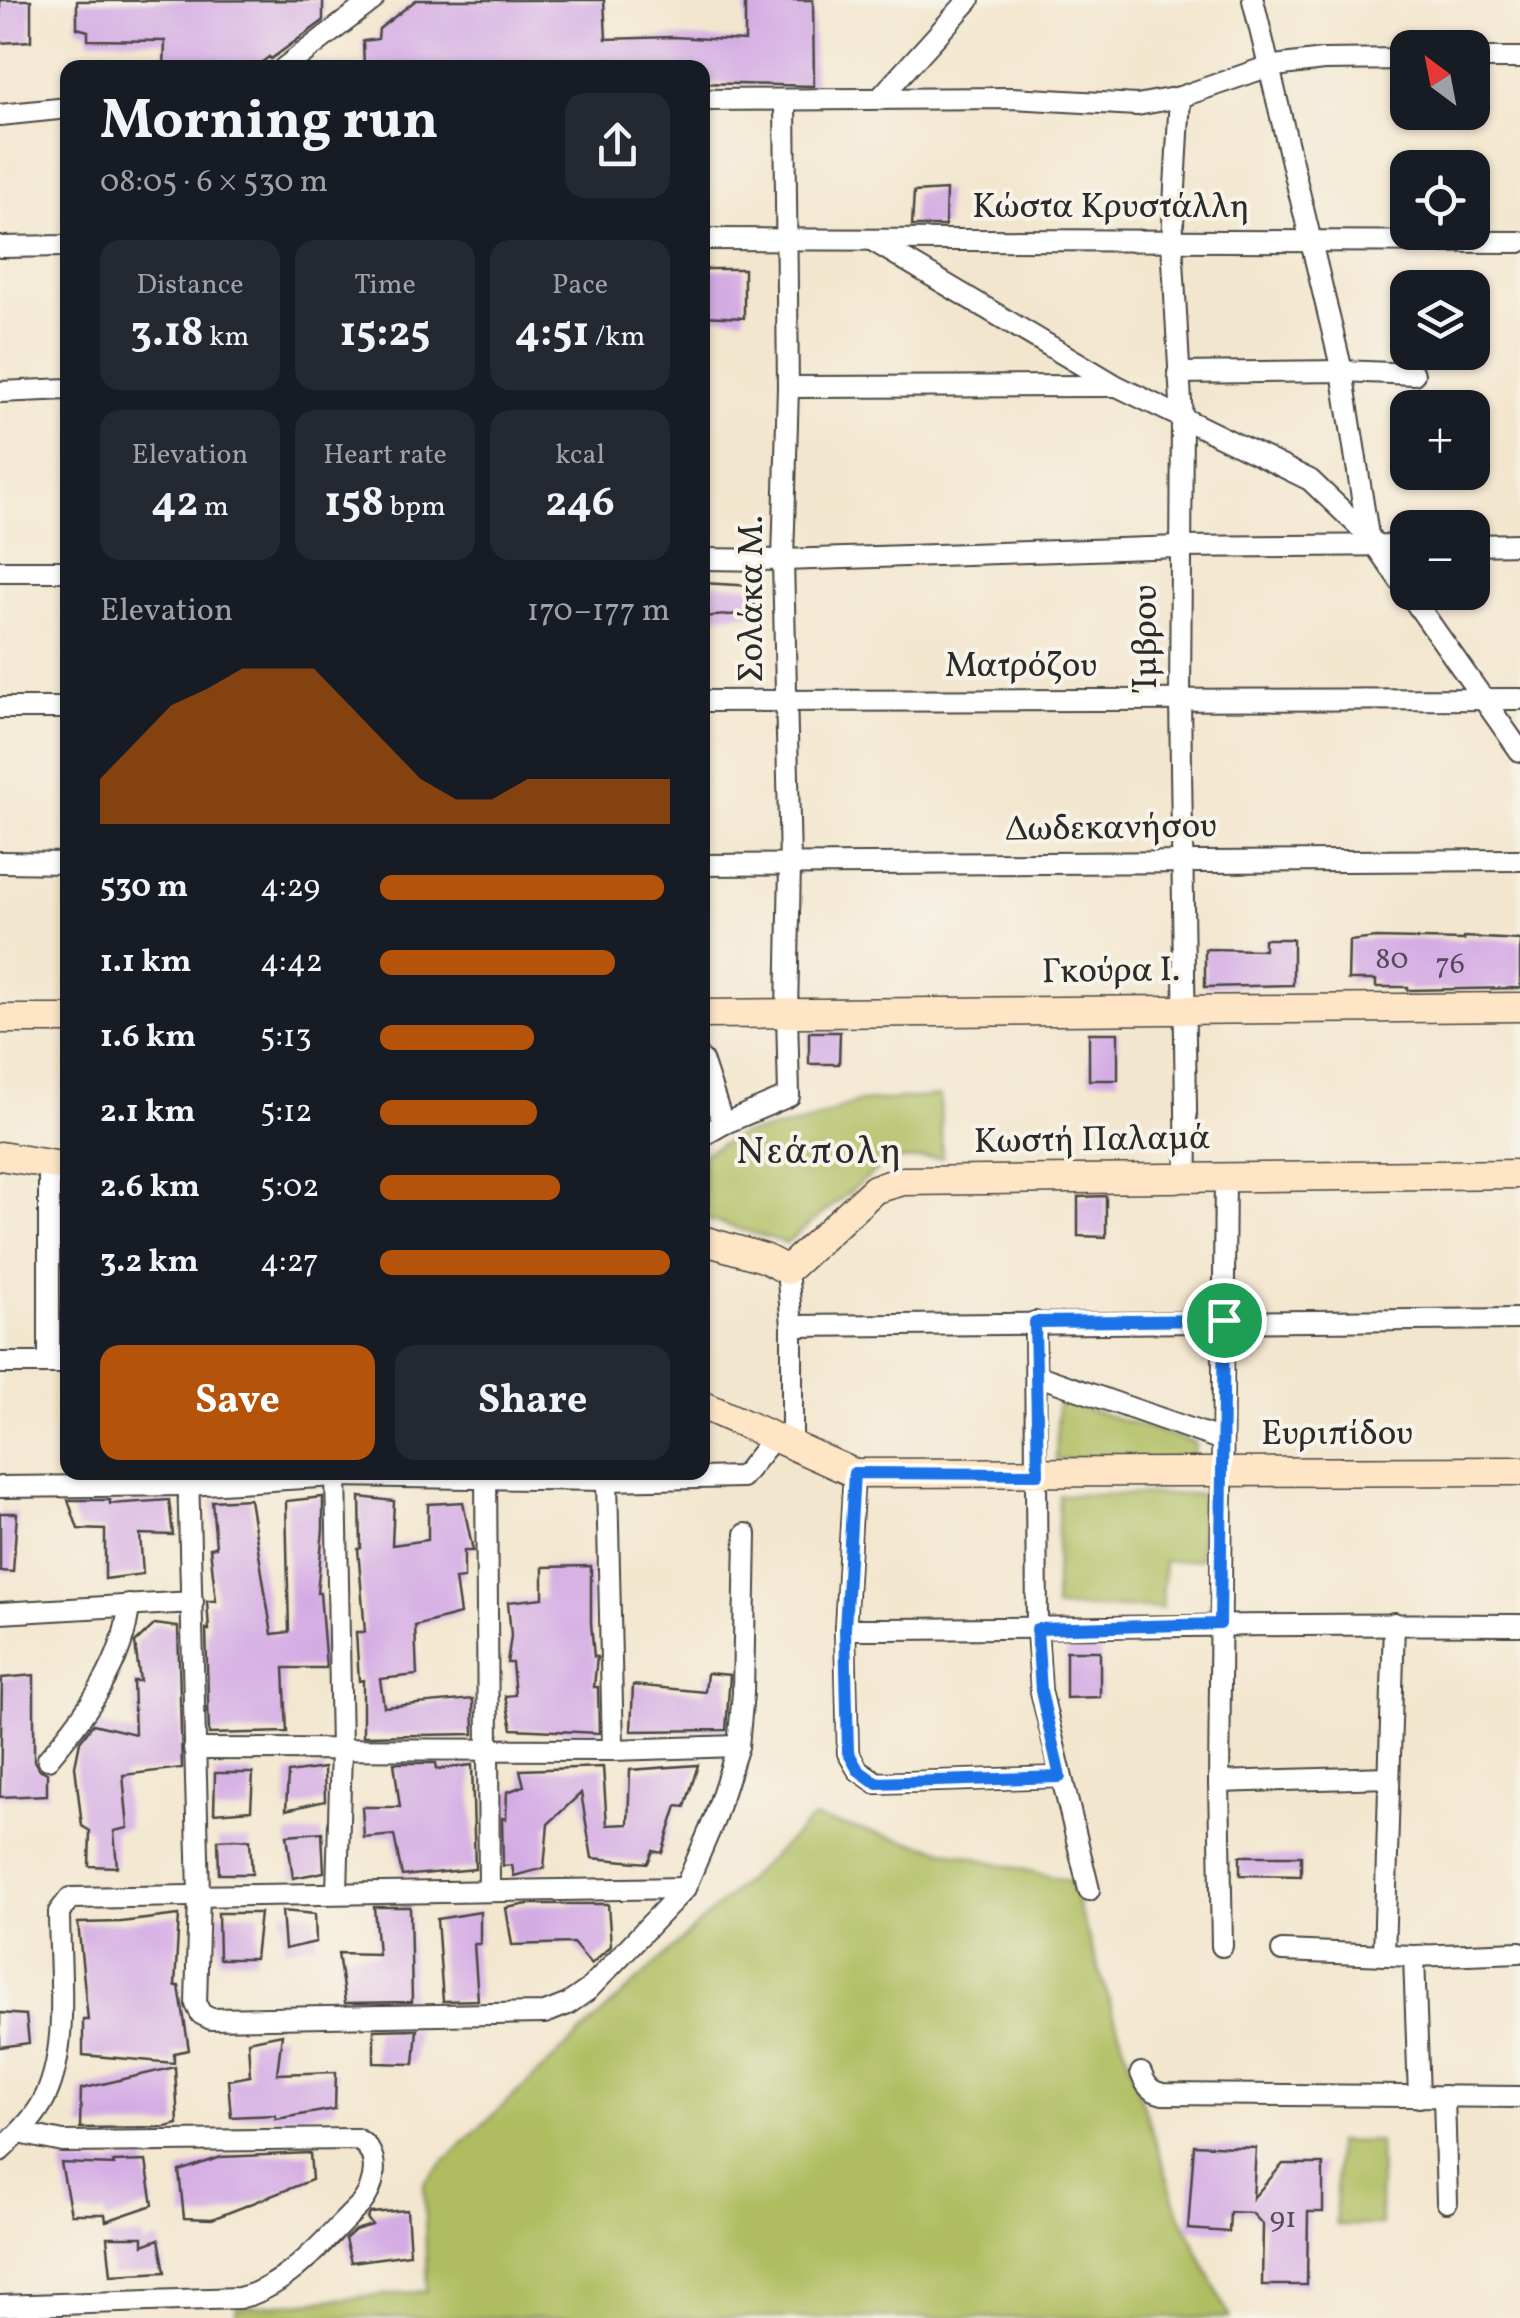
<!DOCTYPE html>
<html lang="en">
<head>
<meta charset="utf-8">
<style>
	:root { --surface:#171b24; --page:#242831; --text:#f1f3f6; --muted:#9ea1a6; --accent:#b45309 }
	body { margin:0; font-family:Vollkorn,serif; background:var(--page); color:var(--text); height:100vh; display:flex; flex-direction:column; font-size:38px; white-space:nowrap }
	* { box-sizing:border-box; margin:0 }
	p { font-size:32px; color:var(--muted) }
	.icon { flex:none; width:55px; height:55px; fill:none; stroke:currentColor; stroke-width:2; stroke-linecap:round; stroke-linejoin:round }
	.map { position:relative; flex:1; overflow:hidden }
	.details { position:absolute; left:60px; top:60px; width:650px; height:1420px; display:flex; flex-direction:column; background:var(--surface); border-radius:20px; box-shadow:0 2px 8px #0004 }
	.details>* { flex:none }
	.needle { width:65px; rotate:328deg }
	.buttons { position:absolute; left:1390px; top:30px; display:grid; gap:20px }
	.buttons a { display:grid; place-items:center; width:100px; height:100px; border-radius:20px; background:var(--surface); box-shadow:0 2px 8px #0004; font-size:50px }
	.pin { position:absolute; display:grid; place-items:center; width:85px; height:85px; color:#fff; margin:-42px; border:5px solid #fff; border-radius:50%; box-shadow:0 2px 10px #0007 }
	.round { display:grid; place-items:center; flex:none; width:105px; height:105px; border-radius:20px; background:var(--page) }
	.overview { display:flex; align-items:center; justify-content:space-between; height:170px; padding:0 40px }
	h1 { font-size:55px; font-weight:700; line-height:75px }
	.figures { display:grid; grid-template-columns:repeat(3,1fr); gap:15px; height:170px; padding:10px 40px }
	.figures div { display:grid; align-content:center; border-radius:20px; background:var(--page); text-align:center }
	.figures b { font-size:42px; font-weight:700 }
	.figures small { font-size:28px; font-weight:400 }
	.figures p { font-size:28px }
	.chart { height:280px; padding:20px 40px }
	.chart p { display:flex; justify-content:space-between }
	.chart svg { width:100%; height:180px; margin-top:10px; fill:var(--accent); opacity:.7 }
	.primary-button { display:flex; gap:20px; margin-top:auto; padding:20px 40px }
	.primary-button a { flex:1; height:115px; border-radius:20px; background:var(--accent); color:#fff; font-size:40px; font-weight:700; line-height:115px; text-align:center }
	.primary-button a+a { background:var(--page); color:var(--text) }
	ul { padding:0 40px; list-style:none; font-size:32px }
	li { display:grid; grid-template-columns:160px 120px 1fr; align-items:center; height:75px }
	li i { height:25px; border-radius:12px; background:var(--accent) }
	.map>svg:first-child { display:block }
</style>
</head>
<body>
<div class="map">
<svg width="1520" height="2318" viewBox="0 0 1520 2318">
	<rect width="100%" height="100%" fill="#f7f3e8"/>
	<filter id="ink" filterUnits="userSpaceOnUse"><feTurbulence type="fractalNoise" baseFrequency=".01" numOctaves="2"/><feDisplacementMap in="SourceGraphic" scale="20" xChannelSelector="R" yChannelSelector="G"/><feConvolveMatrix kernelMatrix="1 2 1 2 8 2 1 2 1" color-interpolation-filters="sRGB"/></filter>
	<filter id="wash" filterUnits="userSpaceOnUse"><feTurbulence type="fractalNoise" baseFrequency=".0048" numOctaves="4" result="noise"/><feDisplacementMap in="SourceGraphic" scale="40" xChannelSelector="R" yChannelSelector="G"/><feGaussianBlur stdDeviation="2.25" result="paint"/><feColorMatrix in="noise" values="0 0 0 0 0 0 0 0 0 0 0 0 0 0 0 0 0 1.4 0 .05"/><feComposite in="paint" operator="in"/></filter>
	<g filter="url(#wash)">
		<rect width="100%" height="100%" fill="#f3e6ce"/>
		<g fill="#afbd60" stroke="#6d7446" stroke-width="2.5">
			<path d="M940,1096L942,1157L888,1161L786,1243L703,1218V1154L739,1135L805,1123L857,1102Z"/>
			<path d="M1058,1400L1195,1443L1193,1459L1056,1460Z"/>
			<path d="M1202,1494L1200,1559L1164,1562L1162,1608H1055L1059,1495Z"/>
			<path d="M813,1818L1070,1881L1178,2210L1230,2318H237L236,2308L427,2291L424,2183L465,2141Z"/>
			<path d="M1379,2141L1381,2225H1336V2142Z"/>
		</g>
		<g id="blocks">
			<g fill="#d4ace4">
				<path d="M0,0H31V41L0,43Z"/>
				<path d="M323,0V21L271,59L269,57L254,68H164L165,41L88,40V31L77,28V1Z"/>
				<path d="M416,0H604L606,39L673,37L745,41V0H813L814,86L702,83V68H364L363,41L378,39L379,29Z"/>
				<path d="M946,190L945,226H912L914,192Z"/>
				<path d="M702,269H744V318L702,316Z"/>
				<path d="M702,583L754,586V613L702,617Z"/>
				<path d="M1464,937L1520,940V988L1408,990V987H1376V980H1348L1349,941L1376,938L1464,940Z"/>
				<path d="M1264,939H1293V985L1205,987V949L1264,950Z"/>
				<path d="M809,1032H840L839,1064H809Z"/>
				<rect x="1089" y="1033" width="29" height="47"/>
				<path d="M1106,1196V1237L1078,1236V1197Z"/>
				<path d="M323,1497V1529L317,1593H320L326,1668H284L287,1732L209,1734L206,1629L209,1630L207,1601H216L210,1548L216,1547L212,1501L250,1499L272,1634L289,1632L286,1501Z"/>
				<path d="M360,1497L394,1501L392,1545L428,1540V1504L463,1502L473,1551H464V1578L455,1579L460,1614L415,1626L417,1675L380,1679L384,1707L473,1699L474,1734L363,1736V1680L359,1681L356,1632H365L358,1549L361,1548Z"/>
				<path d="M68,1500H110V1504L169,1500L173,1535L140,1534L143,1574L105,1579V1530L78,1529Z"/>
				<path d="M0,1513H17L13,1572L0,1571Z"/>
				<path d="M591,1566V1623L594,1657H597L594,1687H598L599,1733L512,1729L505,1696L515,1695L512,1663H507L511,1636L508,1602L543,1598V1567Z"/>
				<path d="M155,1624L178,1627L182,1768L123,1775L128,1828L114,1831L117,1867L89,1866L90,1831L82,1826L75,1766L80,1741L93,1724L135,1734L133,1681H140L135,1643Z"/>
				<path d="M1066,1651H1100V1697L1066,1698Z"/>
				<path d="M707,1673L730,1675L726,1730L631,1731L633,1685L705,1692Z"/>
				<path d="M34,1675V1761L39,1769L47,1773V1795L0,1797L2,1678Z"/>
				<path d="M394,1763H436L437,1769L472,1765L475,1869L402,1876L394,1835L364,1838L362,1807H400Z"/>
				<path d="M698,1765L685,1807L677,1806L662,1853L653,1851L648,1863L592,1858L581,1793L548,1824L544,1868L514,1876L512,1865L503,1866L502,1818L506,1819L507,1792L524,1786L520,1770L603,1767L607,1825L628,1824L630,1770Z"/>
				<path d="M324,1768L325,1801L286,1810L288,1773Z"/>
				<path d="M215,1773H253L251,1810L214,1813Z"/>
				<path d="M322,1832L324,1872L293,1878L287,1835Z"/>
				<path d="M234,1839L250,1840L252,1874H219L218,1840Z"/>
				<path d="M1240,1856H1301V1876L1240,1875Z"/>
				<path d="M528,1904H608L611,1946L591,1964L573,1943L512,1945L506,1908Z"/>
				<path d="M374,1907H410L412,2002L345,2003L338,1953L378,1954Z"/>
				<path d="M282,1911L315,1914L316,1942L285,1949Z"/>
				<path d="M480,1912V1944H474L478,2000L443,2001L437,1919Z"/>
				<path d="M218,1913H260L255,1959H219Z"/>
				<path d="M179,1915L175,1986H179L189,2050L174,2053V2063L83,2055V2020H88L78,1923L121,1922Z"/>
				<path d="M0,2013L26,2015L29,2043L0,2047Z"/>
				<path d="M417,2029L414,2064L374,2063V2030Z"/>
				<path d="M282,2034L277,2074L336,2072L335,2109L276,2119L275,2115L231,2117L228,2080L250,2076L248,2041Z"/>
				<path d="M175,2067L178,2124L166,2127L80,2128L81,2089Z"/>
				<path d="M1194,2145L1256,2148L1253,2198L1283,2164H1323V2212H1308L1307,2285H1262L1263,2225L1252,2213L1230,2212L1229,2232L1188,2229Z"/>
				<path d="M310,2153L312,2180L212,2219L184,2218L179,2171L221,2157Z"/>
				<path d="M146,2161L153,2205L106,2221L105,2214H71L61,2163L114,2165L113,2162Z"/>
				<path d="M407,2210L410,2254L351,2262L345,2239L355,2230L372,2225L367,2218L371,2213Z"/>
				<path d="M107,2237H143V2245L159,2239L165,2272L111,2275Z"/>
			</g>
		</g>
	</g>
	<g filter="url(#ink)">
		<use href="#blocks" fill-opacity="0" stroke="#494743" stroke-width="2.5"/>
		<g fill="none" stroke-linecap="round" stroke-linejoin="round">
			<g stroke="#494743" stroke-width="24">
				<g id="street">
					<path d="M1253,0L1342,371L1368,535"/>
					<path d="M1472,58H1520"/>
					<path d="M284,68L373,0"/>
					<path d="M881,97L969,0"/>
					<path d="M1180,97L1172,242L1182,420L1180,698L1187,1178"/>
					<path d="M702,100L1012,98L1137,105L1180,97L1267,67L1323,60L1408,59"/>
					<path d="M0,115L68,108"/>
					<path d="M702,239L1520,242"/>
					<path d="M873,241L1117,386L1310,480L1368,535L1408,592"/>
					<path d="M0,247L68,246"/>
					<path d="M1178,373L1342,371L1414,374"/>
					<path d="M788,387L1116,386"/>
					<path d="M0,392L68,389"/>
					<path d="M1472,545L1520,544"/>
					<path d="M702,559L783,560L1180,547L1408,545"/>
					<path d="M0,571H68"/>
					<path d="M1408,592L1520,751"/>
					<path d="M702,701L1520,699"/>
					<path d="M0,708H68"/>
					<path d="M0,862L68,863"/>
					<path d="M702,865L1520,860"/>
					<path d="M702,1060L723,1124"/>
					<path d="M702,1136L723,1124L789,1096L787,1013L790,865L783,560L788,387L785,102"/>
					<path d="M49,1163V1363"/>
					<path d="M787,1270L792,1326V1444"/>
					<path d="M1035,1322L1037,1629L1041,1691L1089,1890"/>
					<path d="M792,1326L1520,1319"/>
					<path d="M0,1363H68"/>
					<path d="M1036,1375L1222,1440"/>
					<path d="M188,1472L199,1894L196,2004L201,2014L211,2019L545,2013L568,2004L588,1990L685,1888L714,1820L738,1746L743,1693L746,1534"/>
					<path d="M336,1472L341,1749L337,1892"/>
					<path d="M486,1472L489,1889"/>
					<path d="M854,1473L845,1629L848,1753L858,1770L877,1783L1061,1777"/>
					<path d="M607,1480L613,1750"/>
					<path d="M0,1487L188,1485L336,1476L607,1480L742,1477L775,1436"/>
					<path d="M0,1613L193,1602"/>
					<path d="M845,1629C1070,1629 1295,1622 1520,1625"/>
					<path d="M194,1749L613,1750L738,1746"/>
					<path d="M48,1759C85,1715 124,1664 129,1605"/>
					<path d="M1219,1782L1389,1777"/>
					<path d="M1222,1946L1219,1782L1225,1177"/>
					<path d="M1282,1951L1414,1956L1520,1952"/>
					<path d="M1384,1955L1394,1623"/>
					<path d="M1414,1956L1419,2097"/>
					<path d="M1141,2073C1146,2086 1150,2091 1163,2094L1520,2097"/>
					<path d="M1444,2096L1447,2202"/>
					<path d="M0,2151C15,2137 31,2122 41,2105C71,2055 59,1968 59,1912L70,1898L685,1888"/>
					<path d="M0,2306L239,2298C289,2287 325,2238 361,2204C376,2185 382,2151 356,2139L63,2142L19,2133"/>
				</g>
			</g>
			<g stroke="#494743" stroke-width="31">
				<g id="secondary">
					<path d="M702,1014L1520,1007"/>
					<path d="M0,1019H68"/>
					<path d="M0,1156L68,1167"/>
					<path d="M702,1240L764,1258L787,1270L875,1189L903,1181L1520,1174"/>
					<path d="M702,1405L854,1473L1520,1471"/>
				</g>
			</g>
			<use href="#street" stroke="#fff" stroke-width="20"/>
			<use href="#secondary" stroke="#fde5c5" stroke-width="28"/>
		</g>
	</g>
	<g fill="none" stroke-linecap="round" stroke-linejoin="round" filter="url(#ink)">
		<g stroke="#fff" stroke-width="20">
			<path id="route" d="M1224,1320L1220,1624L1037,1629L1041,1691L1060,1777L876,1783L858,1770L848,1752L845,1629L854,1473L1038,1474L1035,1322Z"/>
		</g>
		<use href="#route" stroke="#1a73e8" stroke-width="12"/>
	</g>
	<g text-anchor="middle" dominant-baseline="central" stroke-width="8" stroke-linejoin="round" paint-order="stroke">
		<g font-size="30" fill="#554b59">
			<text x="1392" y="960">80</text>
			<text x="1450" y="965">76</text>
			<text x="1283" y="2219">91</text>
		</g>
		<g font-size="35" fill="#2b2b2b" stroke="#f7f3e8">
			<text x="1111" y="208">Κώστα Κρυστάλλη</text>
			<text transform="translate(753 599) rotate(-90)">Σολάκα Μ.</text>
			<text transform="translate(1147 637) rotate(-90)">Ίμβρου</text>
			<text x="1021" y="667">Ματρόζου</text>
			<text transform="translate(1111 829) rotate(-1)">Δωδεκανήσου</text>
			<text transform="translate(1111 972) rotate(-1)">Γκούρα Ι.</text>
			<text transform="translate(1092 1141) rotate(-1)">Κωστή Παλαμά</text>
			<text x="1337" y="1435">Ευριπίδου</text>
		</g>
		<g font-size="38" letter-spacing="2.5" fill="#2b2b2b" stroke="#f7f3e8">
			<text x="820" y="1153">Νεάπολη</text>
		</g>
	</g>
</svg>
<div class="buttons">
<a><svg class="needle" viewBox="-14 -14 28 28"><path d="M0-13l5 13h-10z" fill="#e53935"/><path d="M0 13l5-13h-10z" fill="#9ea1a6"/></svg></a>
<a><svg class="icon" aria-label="locate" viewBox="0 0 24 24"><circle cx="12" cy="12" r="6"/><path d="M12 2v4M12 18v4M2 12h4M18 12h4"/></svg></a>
<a><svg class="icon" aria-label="layers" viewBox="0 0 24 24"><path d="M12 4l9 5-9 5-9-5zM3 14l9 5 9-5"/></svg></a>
<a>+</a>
<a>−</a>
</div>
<div class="pin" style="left:1224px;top:1320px;background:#1e9e55"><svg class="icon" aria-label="arrive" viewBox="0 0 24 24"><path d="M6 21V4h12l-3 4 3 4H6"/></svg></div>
<section class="details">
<div class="overview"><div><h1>Morning run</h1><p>08:05 · 6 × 530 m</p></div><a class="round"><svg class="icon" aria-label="share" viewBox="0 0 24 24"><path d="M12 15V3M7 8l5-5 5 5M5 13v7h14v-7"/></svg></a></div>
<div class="figures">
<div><p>Distance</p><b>3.18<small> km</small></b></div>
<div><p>Time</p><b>15:25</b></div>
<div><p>Pace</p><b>4:51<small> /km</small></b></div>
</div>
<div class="figures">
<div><p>Elevation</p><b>42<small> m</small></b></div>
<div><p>Heart rate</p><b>158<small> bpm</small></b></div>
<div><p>kcal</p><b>246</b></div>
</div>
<div class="chart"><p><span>Elevation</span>170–177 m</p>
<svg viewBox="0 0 160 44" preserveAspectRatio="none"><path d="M0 44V33L10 24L20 15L30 11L40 6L50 6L60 6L70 15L80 24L90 33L100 38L110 38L120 33L130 33L140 33L150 33L160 33V44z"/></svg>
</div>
<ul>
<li><b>530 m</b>4:29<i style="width:98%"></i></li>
<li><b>1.1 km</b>4:42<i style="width:81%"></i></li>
<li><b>1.6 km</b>5:13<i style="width:53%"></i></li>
<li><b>2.1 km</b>5:12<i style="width:54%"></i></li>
<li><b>2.6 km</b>5:02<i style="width:62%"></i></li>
<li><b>3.2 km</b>4:27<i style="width:100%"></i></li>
</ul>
<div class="primary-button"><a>Save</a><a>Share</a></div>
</section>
</div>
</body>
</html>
